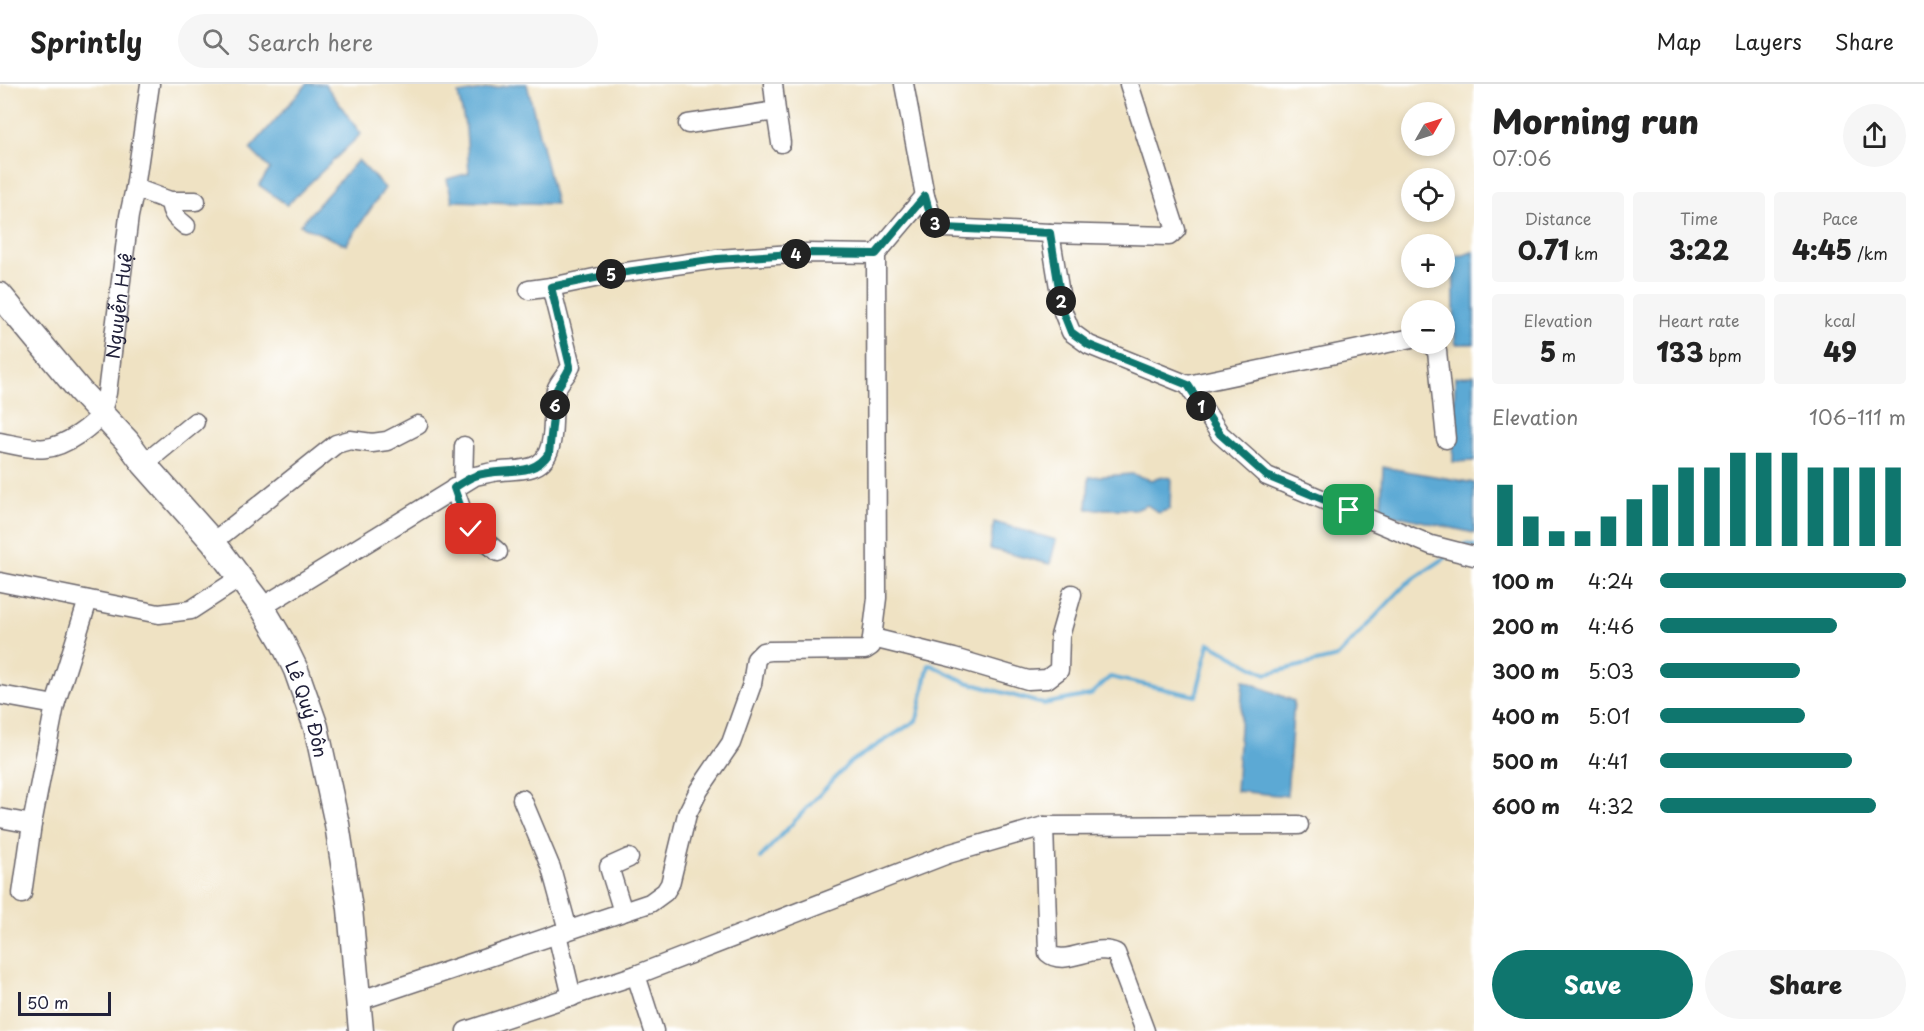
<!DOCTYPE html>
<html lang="en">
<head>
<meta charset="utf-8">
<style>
	:root { --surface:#fff; --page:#f6f6f6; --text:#222; --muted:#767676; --line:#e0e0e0; --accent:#0f766e }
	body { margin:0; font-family:"Playpen Sans",sans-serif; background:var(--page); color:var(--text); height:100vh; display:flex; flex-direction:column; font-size:22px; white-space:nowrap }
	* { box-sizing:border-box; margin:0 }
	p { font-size:20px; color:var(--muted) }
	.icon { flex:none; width:33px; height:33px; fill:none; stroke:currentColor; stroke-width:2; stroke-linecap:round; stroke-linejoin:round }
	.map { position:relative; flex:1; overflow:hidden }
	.sheet { display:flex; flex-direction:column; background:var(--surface); width:450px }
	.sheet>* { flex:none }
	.needle { width:39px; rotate:51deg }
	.buttons { position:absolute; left:1401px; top:18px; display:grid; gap:12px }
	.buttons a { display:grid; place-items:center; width:54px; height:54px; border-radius:50%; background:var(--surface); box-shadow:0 3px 9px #0003; font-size:30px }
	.scale { position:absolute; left:18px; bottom:15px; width:93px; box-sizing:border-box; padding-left:6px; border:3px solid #22223b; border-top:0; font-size:16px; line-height:21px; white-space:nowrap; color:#22223b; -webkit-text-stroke:4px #fff; paint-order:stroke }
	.pin { position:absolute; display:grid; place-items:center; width:51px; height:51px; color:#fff; margin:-26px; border-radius:12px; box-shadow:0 3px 9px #0006 }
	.km { position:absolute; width:30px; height:30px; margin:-15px; border-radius:50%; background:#222; color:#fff; font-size:16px; line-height:30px; text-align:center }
	.round { display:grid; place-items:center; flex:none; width:63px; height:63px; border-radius:32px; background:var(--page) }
	.headline { display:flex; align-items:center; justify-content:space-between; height:102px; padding:0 18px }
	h1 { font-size:33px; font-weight:800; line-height:45px }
	.stats { display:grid; grid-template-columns:repeat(3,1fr); gap:9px; height:102px; padding:6px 18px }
	.stats div { display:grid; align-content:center; border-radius:6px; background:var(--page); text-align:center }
	.stats b { font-size:26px; font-weight:800 }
	.stats small { font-size:16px; font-weight:400 }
	.stats p { font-size:16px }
	.chart { height:168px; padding:12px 18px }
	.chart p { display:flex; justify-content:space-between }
	.chart svg { width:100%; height:108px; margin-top:6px; stroke:var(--accent); stroke-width:6 }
	.cta { display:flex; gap:12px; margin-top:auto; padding:12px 18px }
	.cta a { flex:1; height:69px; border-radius:36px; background:var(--accent); color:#fff; font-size:24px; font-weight:800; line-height:69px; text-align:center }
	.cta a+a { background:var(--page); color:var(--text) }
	ul { padding:0 18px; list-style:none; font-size:20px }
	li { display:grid; grid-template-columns:96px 72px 1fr; align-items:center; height:45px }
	li i { height:15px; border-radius:8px; background:var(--accent) }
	header { display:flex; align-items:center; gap:36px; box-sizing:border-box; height:84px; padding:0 30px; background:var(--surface); border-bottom:2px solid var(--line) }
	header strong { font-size:28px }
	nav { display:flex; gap:33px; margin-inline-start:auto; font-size:21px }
	.search { width:420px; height:54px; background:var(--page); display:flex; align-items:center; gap:15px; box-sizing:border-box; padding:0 21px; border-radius:33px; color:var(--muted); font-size:22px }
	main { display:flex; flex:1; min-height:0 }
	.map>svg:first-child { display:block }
</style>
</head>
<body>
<header>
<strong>Sprintly</strong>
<div class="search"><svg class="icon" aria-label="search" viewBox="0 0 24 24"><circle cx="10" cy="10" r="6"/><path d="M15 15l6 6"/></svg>Search here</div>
<nav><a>Map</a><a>Layers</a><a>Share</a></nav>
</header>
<main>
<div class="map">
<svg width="1474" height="947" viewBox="0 0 1474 947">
	<rect width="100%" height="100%" fill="#fff"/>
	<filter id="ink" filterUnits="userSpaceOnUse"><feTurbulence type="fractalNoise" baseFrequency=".0167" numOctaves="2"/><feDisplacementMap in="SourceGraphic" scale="12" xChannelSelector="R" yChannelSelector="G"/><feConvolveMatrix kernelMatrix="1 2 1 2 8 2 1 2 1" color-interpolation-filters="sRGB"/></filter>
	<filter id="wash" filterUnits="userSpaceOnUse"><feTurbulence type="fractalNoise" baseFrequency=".008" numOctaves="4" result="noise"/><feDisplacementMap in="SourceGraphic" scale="24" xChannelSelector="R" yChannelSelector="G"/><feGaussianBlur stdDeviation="1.35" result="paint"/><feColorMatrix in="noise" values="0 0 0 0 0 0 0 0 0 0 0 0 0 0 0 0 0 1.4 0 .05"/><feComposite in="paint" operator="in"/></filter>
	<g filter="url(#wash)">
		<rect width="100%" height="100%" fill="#efe2c3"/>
		<g fill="#5ba9d4" stroke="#3e6688" stroke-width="1.5">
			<path d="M307,0H325L361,50L287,121L259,101L270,85L250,65Z"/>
			<path d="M517,0H527L556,120L452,117L447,95L469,89L466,45L458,10Z"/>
			<path d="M358,76L385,104L346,161L300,141Z"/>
			<path d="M1474,167V260H1455L1453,172L1464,171Z"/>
			<path d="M1474,291V377L1453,378L1455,293Z"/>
			<path d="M1383,383L1474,399V449L1381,428Z"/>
			<path d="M1132,390L1151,396L1162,393L1171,394L1170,425L1159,429L1147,421L1138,425H1087L1089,393Z"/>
			<path d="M994,438L1056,456L1050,480L990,465Z"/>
			<path d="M1243,596L1294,617L1287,712L1236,707Z"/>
		</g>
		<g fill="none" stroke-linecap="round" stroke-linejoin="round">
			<g stroke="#5ba9d4" stroke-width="4">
				<path d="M1462,463L1466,460L1474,462"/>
				<path d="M760,774L849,679L917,636L929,580L966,598L1043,620L1090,611L1110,593L1196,612L1209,559L1266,590L1337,573L1406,500L1448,472"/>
			</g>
		</g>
	</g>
	<g filter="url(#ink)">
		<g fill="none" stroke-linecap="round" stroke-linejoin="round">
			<g stroke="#6a656b" stroke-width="21">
				<g id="minor">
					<path d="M904,0L925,112L933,136L938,142L945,144L1050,149L1063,228L1071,248L1089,261L1188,301L1220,350L1267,392L1431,461L1474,472"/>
					<path d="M776,27L781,59"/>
					<path d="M688,40L776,27L773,0"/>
					<path d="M135,104L170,117H196"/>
					<path d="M170,117C171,130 176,134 186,142"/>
					<path d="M1050,149L1169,152L1176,146L1129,0"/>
					<path d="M529,206L551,203L619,189L717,175L807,169L876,170"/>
					<path d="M1430,260L1437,267L1446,355"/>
					<path d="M1188,301L1412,254"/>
					<path id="s1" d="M0,358C35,365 48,371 79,350C98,337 102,331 107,309L129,132L135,104L150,0"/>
					<path d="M144,380L195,338"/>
					<path d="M463,399L464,362"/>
					<path d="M454,404L466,438L471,445L498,468"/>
					<path d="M213,458L336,360L350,356L372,359L387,357L418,341"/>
					<path d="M0,498L159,530L191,526L240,494"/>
					<path d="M262,523L475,392C481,391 487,389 493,388C523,384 548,391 552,352C554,338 552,320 556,306C559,297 567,291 571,282L551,203"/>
					<path d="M873,554L954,574L1028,596L1047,595L1059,586L1060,552L1072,510"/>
					<path d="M0,611L55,621L32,740L0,734"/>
					<path d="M55,621L88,516"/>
					<path d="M522,715L551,784L568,846"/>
					<path d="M1044,742L1048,869C1065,884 1094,858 1116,869L1145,947"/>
					<path d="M22,810L32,740"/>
					<path d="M623,828L609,783L629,774"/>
					<path d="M557,850L572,913"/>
					<path d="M636,891L654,947"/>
					<path d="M358,917L650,819L665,808L670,800L687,730L699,706L731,659L752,600L756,575L763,568L770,567L865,566L871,562L877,514L876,170L925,112"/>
					<path d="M466,947L636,891L948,770L1044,742L1299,741"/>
				</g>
			</g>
			<g stroke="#6a656b" stroke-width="27">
				<g id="major">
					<path id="s2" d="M0,211L80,307L127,357L144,380L213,458L262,523L282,557L296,586L316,643L337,740L350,825L361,947"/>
				</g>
			</g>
			<use href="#minor" stroke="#fff" stroke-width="18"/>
			<use href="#major" stroke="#fff" stroke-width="24"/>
		</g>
	</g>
	<g fill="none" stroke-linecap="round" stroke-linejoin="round" filter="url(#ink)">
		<g stroke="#fff" stroke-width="12">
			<path id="route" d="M471,445L466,438L454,404C460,400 467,395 475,392C501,382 532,396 549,369L556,307C560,298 567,292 570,282L551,203L619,189L717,175L807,169L876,170L925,112C929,126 930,139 945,144L1050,149L1063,228L1071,248L1089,261L1188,301L1220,350L1267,392L1349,426"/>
		</g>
		<use href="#route" stroke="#0f766e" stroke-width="8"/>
	</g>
	<g text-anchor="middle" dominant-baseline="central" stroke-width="5" stroke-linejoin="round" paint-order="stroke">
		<g font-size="18" fill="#22223b" stroke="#fff">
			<text stroke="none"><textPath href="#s1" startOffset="222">Nguyễn Huệ</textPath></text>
			<text stroke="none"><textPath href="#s2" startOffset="520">Lê Quý Đôn</textPath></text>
		</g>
	</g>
</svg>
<div class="buttons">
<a><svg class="needle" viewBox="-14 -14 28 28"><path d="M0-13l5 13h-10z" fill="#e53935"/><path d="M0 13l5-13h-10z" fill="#767676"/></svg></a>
<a><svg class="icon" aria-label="locate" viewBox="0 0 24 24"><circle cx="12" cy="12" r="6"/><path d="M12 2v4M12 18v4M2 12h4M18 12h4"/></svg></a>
<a>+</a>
<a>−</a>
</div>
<div class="scale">50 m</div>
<div class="pin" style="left:1349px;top:426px;background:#1e9e55"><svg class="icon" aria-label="arrive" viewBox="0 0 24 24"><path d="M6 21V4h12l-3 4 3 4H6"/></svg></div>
<div class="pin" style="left:471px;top:445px;background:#d93025"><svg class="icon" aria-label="check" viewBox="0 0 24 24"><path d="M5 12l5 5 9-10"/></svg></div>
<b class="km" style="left:1201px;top:322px">1</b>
<b class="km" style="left:1061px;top:217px">2</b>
<b class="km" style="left:935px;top:139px">3</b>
<b class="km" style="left:796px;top:170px">4</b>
<b class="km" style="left:611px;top:190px">5</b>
<b class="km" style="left:555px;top:321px">6</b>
</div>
<section class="sheet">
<div class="headline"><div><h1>Morning run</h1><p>07:06</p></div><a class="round"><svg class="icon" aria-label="share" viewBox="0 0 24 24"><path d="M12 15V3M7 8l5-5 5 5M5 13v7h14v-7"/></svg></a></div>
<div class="stats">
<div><p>Distance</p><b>0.71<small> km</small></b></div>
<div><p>Time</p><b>3:22</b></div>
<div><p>Pace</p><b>4:45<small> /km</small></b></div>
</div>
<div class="stats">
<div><p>Elevation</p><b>5<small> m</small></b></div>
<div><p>Heart rate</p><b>133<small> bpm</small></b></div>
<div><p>kcal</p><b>49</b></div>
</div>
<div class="chart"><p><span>Elevation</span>106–111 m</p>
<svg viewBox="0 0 160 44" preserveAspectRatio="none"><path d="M5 44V19M15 44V32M25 44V38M35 44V38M45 44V32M55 44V25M65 44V19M75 44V12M85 44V12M95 44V6M105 44V6M115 44V6M125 44V12M135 44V12M145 44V12M155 44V12"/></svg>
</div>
<ul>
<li><b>100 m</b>4:24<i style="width:100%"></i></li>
<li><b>200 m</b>4:46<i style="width:72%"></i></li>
<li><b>300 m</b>5:03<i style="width:57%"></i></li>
<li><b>400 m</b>5:01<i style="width:59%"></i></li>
<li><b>500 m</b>4:41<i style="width:78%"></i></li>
<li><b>600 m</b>4:32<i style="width:88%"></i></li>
</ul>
<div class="cta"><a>Save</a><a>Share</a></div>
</section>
</main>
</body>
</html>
